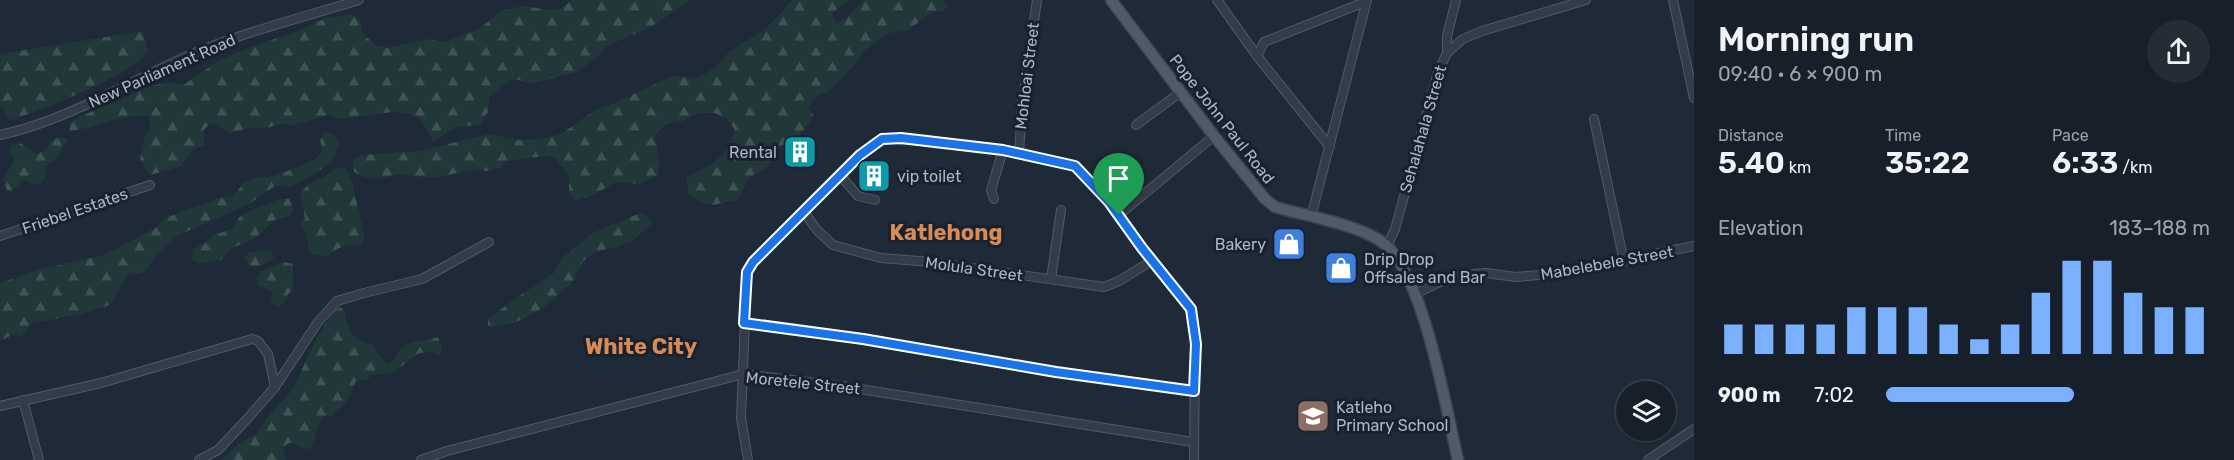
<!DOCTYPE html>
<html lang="en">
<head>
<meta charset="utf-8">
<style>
	:root { --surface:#17202a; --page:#242d36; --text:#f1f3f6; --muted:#9ea3a8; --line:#363e47; --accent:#7bb0fc }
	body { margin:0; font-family:Rubik,sans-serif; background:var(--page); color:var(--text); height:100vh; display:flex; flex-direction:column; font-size:22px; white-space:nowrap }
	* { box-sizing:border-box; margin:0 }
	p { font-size:20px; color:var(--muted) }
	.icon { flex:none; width:33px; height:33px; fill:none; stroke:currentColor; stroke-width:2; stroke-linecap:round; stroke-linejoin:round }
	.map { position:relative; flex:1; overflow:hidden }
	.side { display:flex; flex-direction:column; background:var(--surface); width:540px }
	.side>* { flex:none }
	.fabs { position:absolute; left:1616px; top:381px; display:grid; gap:12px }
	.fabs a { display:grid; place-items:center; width:60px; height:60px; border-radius:50%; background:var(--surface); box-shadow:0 2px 4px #0004,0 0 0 2px var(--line); font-size:30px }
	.pin { position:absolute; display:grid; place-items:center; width:51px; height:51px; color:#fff; margin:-62px -26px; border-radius:50% 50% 50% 0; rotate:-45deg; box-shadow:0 0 6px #0007 }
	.pin .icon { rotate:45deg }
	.round { display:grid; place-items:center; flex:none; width:63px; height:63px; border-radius:32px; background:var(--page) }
	.headline { display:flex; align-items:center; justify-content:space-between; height:102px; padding:0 24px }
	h1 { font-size:33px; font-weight:600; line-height:45px }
	.metrics { display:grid; grid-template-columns:repeat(3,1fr); gap:9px; height:102px; padding:6px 24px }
	.metrics div { display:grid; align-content:center }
	.metrics b { font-size:30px; font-weight:600 }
	.metrics small { font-size:16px; font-weight:400 }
	.metrics p { font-size:16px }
	.chart { height:168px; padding:12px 24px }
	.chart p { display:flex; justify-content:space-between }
	.chart svg { width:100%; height:108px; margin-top:6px; stroke:var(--accent); stroke-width:6 }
	ul { padding:0 24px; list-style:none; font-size:20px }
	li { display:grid; grid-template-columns:96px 72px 1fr; align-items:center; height:45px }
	li i { height:15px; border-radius:8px; background:var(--accent) }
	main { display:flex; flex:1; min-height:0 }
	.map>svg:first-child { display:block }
</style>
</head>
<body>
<main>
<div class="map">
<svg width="1694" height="460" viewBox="0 0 1694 460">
	<defs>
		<pattern id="forest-firs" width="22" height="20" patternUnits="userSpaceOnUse" patternTransform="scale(1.5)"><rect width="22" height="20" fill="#213739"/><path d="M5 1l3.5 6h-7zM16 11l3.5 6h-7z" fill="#3f5254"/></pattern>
	</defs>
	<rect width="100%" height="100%" fill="#1f2a38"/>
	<g fill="url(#forest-firs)">
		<path d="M573,0H691L651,27L606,46L600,55L577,72L530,84L519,80H511L489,97L488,112L480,124L455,128L433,141L421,119L410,114L392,112L341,119L328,115L294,125L279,124L267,128H249L231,133L210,123L204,130V146L193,149L182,166L150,175L140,160L144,138L150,128L149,116C121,114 97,128 70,131L69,124L77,118L151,86L166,83L185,84L214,64L235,53L300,30L326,18L350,14L361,21V28L365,36L377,46L389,48L426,39L445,42L477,30L502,11L522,6L551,10L561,8Z"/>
		<path d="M793,0H849L832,13L836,23L846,19L864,0H944L948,6L943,11L932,12L908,30L889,33L866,49L855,64L827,93L819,94L808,107L814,116L798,137L781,146L767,167L750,177L737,200L713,205L704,204L689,195L686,178C714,163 724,161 735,130L726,118L715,113H698L680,122L667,123L655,136L659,161L658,175L640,184L616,182L593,195L575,201L569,193V176L556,158L545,156L506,161L500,168L488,171L474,170L432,178L399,174L379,179L364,177L354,172L353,160L361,155L420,151L489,134L518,140L540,139L561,134L595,110L617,102L672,76L698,78L715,68L729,52L765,29Z"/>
		<path d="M143,31L148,52C126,78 43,109 9,121L3,107H0V54Z"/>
		<path d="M324,132L333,133L339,144L332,162L304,180L291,187L275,186L249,204L177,236L156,256L144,272L128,275L110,305L77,315L32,323L21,337L14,334L0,341V283L37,270L104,255L157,227L165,218L219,198L232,197L245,182L257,177H271L285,172L314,160L323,151L320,141Z"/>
		<path d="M61,137L68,140L55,160L47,165L45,177L40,183L32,184L26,180L11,191L7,190L3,181L15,158L10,152L11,145L20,143L37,154L46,150L51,141Z"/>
		<path d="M345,168L352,182L365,238L359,246C347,244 337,247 328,256L310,255L306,235L301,224L305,218L300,193L309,184L324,177L334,169Z"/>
		<path d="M282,198L289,199L294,209L290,216L275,220L258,236L231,249L221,260L200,264L192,260L193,249L204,244L214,235L231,229L241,215Z"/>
		<path d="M640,213L651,218V225L632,241L618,247L596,251L583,261L571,285C558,290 560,296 550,303C532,316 510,327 488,327V319L516,298L553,274L562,258L593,233Z"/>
		<path d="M263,250L272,252L274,257C269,263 256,269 248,265L245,257L249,252Z"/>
		<path d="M284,262L293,264V291L288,294L286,302L278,307L271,302L272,294L270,291L257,285V276L262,271Z"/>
		<path d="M341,307L345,309C346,328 352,341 373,345L380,357L388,363L395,360C400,338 420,343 438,337L442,348L441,354L436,355L432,352L419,353L393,373L371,375L368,379L356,381C351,392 347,406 335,411L333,417L324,416C315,427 317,436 310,449C300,449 297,442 289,443L283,448L286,460H221L242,441L256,434L265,420L293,389L315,341L333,311Z"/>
	</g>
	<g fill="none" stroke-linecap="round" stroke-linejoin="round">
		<g stroke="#505a66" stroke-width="10">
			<g id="minor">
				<path d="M1217,0L1257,56L1330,147"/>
				<path d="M1673,0L1694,98"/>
				<path d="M1447,53V36L1456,0"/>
				<path d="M1257,56L1264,42L1367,1"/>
				<path d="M1594,119L1624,262"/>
				<path d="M1136,125L1181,92"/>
				<path d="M0,135C69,120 129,81 194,53C248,31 304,17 359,0"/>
				<path d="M1019,153L1022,106L1037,0"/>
				<path d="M840,175L858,196L875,200"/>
				<path d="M994,199L991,190L1003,150"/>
				<path d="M804,212L817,230L833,245L881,258L931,262L1104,287L1119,281L1153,260"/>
				<path d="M1119,215L1214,136"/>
				<path d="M1311,217L1367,0"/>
				<path d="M0,236L150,185"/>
				<path d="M1387,246L1395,229L1438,72L1447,53L1463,39L1482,31L1586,0"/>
				<path d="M1051,279L1061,210"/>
				<path d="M1415,294L1440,282L1463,275L1486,273L1516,277L1562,273L1694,246"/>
				<path d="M744,323L863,339L1056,372L1194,391"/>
				<path d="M23,400L39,460"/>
				<path d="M0,406L101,383L252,339L258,341L268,354L275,387"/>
				<path d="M199,460L218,450L248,418L275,387L318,322L337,301L364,293L422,279L489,242"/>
				<path d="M421,460L447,451L744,374L841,386L1193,442"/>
				<path d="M748,460L741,418L747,272L753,262L860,155L882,139L918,140L1003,150L1075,166L1109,202L1142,248L1191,309L1195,344L1194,460"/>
				<path d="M1648,460L1694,429"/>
			</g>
		</g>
		<g stroke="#3c4552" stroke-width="13">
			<path id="major" d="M1111,0L1214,136L1265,199L1275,207C1305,216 1363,225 1386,245C1424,279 1446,408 1458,460"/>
		</g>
		<use href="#minor" stroke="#333c48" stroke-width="8"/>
		<use href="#major" stroke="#505b69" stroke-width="10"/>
	</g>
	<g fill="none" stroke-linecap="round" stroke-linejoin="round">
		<g stroke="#fff" stroke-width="12">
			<path id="route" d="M901,138L1003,150L1075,166L1109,202L1142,248L1191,309L1196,344L1194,391L1056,372L863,339L744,323L747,272L753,262L860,155L882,139Z"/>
		</g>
		<use href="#route" stroke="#1a73e8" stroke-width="8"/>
	</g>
	<defs>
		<g id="building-square" transform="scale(1.725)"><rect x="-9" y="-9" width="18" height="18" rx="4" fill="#0f9aa8" stroke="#18212d"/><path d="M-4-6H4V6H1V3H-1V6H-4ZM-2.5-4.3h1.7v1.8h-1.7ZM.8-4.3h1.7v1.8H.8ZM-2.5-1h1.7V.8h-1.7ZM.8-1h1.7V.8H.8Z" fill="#fff"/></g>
		<g id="shop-square" transform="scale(1.725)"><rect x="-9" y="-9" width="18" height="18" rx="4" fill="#3f7fe0" stroke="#18212d"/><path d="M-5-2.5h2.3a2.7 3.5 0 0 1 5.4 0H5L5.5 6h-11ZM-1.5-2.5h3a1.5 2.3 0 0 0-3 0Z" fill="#fff"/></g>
		<g id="school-square" transform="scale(1.725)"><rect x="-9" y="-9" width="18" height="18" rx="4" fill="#8d6e63" stroke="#18212d"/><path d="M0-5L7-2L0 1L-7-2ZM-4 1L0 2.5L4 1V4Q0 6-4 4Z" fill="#fff"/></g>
	</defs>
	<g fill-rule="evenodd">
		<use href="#building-square" x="800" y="152"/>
		<use href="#building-square" x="874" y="176"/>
		<use href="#shop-square" x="1289" y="244"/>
		<use href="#shop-square" x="1341" y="268"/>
		<use href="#school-square" x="1313" y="416"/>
	</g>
	<g text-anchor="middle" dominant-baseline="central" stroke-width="6" stroke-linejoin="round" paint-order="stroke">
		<g font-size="16" fill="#adb7c5" stroke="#18212d">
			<text transform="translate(162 71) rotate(-24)">New Parliament Road</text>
			<text transform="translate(1027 76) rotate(-83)">Mohloai Street</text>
			<text transform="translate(1222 119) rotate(52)">Pope John Paul Road</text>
			<text transform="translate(1423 129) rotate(-74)">Sehalahala Street</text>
			<text transform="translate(75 211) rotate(-19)">Friebel Estates</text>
			<text transform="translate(1607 263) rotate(-10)">Mabelebele Street</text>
			<text transform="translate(974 269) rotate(8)">Molula Street</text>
			<text transform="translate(803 383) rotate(6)">Moretele Street</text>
		</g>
		<g font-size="16" fill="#adb7c5" stroke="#18212d" text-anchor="start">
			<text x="777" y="152" text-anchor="end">Rental</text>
			<text x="897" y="176">vip toilet</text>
			<text x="1266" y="244" text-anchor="end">Bakery</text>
			<text x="1364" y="259">Drip Drop<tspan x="1364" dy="18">Offsales and Bar</tspan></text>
			<text x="1336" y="407">Katleho<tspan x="1336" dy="18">Primary School</tspan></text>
		</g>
		<g font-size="22" font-weight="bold" fill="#d78b56" stroke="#18212d">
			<text x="946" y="232">Katlehong</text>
			<text x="641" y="346">White City</text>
		</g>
	</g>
</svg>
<div class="fabs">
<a><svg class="icon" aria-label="layers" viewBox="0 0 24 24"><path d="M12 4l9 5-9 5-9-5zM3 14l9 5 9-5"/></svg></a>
</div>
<div class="pin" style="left:1119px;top:215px;background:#1e9e55"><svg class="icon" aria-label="arrive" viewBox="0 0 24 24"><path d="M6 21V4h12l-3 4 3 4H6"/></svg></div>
</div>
<section class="side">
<div class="headline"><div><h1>Morning run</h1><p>09:40 · 6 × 900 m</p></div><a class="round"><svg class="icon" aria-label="share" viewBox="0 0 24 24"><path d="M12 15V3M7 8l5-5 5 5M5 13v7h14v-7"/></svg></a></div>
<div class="metrics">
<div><p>Distance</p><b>5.40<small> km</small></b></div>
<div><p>Time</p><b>35:22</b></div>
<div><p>Pace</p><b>6:33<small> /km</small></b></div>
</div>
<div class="chart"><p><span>Elevation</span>183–188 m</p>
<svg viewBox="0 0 160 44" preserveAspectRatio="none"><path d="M5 44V32M15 44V32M25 44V32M35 44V32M45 44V25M55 44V25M65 44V25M75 44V32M85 44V38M95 44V32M105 44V19M115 44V6M125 44V6M135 44V19M145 44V25M155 44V25"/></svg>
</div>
<ul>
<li><b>900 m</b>7:02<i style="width:58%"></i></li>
</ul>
</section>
</main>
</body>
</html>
